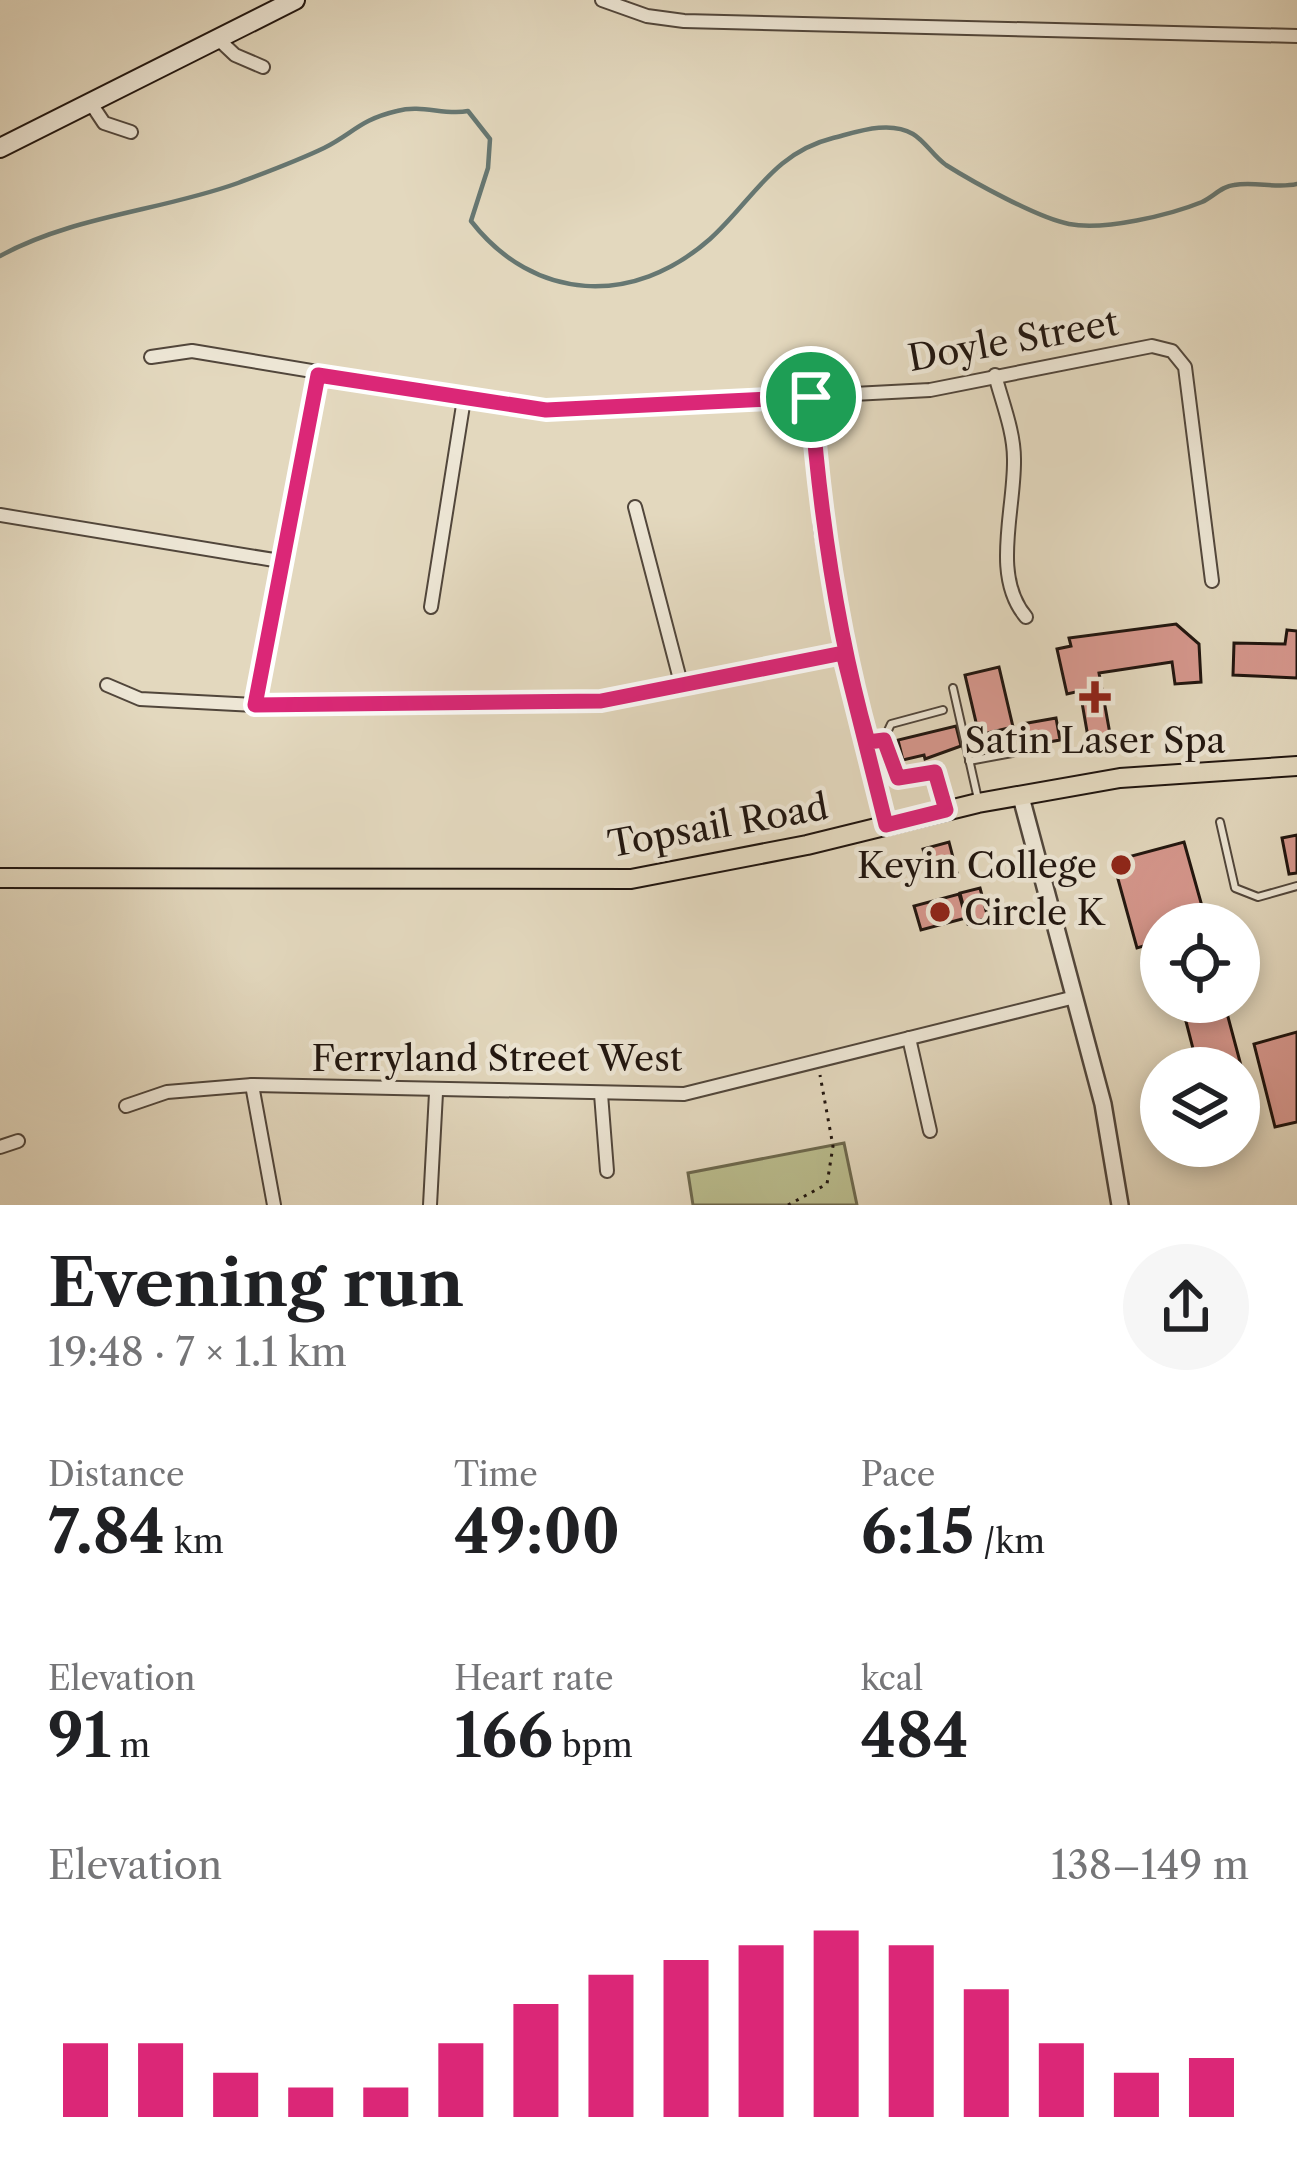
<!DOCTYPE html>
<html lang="en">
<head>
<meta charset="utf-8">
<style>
	:root { --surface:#fff; --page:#f6f6f6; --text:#202124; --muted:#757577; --accent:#db2777 }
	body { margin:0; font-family:"Libre Caslon Text",serif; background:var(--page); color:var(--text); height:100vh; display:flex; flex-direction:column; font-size:45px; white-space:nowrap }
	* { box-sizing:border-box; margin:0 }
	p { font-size:39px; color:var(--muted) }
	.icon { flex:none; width:66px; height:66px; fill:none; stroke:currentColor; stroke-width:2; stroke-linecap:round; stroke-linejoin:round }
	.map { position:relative; height:1205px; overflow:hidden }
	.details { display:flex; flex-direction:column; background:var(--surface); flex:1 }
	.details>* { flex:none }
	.controls { position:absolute; left:1140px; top:903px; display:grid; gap:24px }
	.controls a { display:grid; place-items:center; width:120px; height:120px; border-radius:50%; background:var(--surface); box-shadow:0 6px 18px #0003; font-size:60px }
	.pin { position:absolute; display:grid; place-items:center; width:102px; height:102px; color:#fff; margin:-51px; border:6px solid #fff; border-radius:50%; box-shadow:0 3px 12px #0007 }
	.round { display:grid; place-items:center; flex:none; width:126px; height:126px; border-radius:63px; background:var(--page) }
	.overview { display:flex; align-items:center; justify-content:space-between; height:204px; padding:0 48px }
	h1 { font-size:66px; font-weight:700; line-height:90px }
	.stats { display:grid; grid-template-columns:repeat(3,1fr); gap:18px; height:204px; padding:12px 48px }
	.stats div { display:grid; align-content:center }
	.stats b { font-size:60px; font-weight:700 }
	.stats small { font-size:33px; font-weight:400 }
	.stats p { font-size:33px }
	.chart { height:336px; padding:24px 48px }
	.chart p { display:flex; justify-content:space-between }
	.chart svg { width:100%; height:216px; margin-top:12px; stroke:var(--accent); stroke-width:6 }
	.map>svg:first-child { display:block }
</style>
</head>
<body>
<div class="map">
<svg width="1297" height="1205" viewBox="0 0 1297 1205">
	<rect width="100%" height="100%" fill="#e3d8be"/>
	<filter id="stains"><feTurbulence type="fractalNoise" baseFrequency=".00167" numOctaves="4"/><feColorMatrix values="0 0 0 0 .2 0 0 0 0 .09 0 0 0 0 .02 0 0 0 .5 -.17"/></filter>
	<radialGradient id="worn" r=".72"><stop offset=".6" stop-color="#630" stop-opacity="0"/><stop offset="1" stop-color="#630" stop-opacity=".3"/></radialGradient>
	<path fill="#babd8e" stroke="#6d694e" stroke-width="3" d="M844,1143L857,1205H693L688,1173Z"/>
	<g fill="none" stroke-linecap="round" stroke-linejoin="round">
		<path stroke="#667772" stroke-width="4.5" d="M0,256C73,216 160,211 238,183C267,172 297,161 324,148C354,133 359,120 397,111C422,104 445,116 468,111L490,139L488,168L471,221C534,302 633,307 710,239C753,200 773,153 833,138C857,132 889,120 913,134C925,141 934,157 946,165C973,182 1038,218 1069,224C1104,231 1170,215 1202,202C1213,197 1222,186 1234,185C1255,181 1276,189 1297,184"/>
	</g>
	<g fill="#d6978d" stroke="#20150f" stroke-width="3">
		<path d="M1176,624L1199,644L1201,682L1175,684L1172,662L1099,673L1110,734L1088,737L1080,691L1067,694L1057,649L1071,646L1069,638Z"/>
		<path d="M1287,630L1297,631V678L1233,675L1234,643L1285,644Z"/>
		<path d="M999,667L1013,727L979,735L965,675Z"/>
		<path d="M1056,718L1060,740L1026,746L1022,724Z"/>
		<path d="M956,726L961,746L925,759L924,755L903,760L898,740Z"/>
		<path d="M1297,835V873L1289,874L1282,838Z"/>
		<path d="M949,842L957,873L931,880L923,849Z"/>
		<path d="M1184,842L1207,924H1161V941L1137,948L1113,861Z"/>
		<path d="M980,888L988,918L968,924L960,893Z"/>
		<path d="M959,894L966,918L921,930L914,906Z"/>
		<path d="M1181,1002H1224L1254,1114L1239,1117V1068H1198Z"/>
		<path d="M1297,1032V1122L1275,1127L1254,1044Z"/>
	</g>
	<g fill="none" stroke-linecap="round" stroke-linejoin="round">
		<g stroke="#51463b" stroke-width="10">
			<g id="service">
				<path d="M953,688L978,799"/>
				<path d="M884,739L891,724L943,710"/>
				<path d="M868,742L884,739L898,778L935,772L945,807"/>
				<path d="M969,761L1012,753"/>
				<path d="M1220,822L1235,888L1258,897L1297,886"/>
			</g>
		</g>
		<g stroke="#51463b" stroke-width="16">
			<g id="minor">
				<path d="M602,0L647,16L684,21L1297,36"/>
				<path d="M217,38L235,55L263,67"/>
				<path d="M90,102L104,123L131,132"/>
				<path d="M151,357L192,351L546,410L930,390L1152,346L1172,351L1185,367L1212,581"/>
				<path d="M995,375C1002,402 1014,431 1014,459C1015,510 991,576 1026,617"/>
				<path d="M811,397L821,529L843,653L886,825"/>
				<path d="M635,507L682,687"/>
				<path d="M0,515L280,561"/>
				<path d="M431,607L464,399"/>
				<path d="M107,685L140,699L255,705L601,701L843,653"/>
				<path d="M255,705L318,375"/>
				<path d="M909,1038L930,1131"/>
				<path d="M252,1085L274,1205"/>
				<path d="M601,1094L607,1171"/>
				<path d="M126,1106L167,1092L252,1085L684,1094L1075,997"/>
				<path d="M0,1147L18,1141"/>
				<path d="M430,1205L436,1093"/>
			</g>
		</g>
		<g stroke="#51463b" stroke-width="20">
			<path id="tertiary" d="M1021,797L1103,1104L1120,1205"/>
		</g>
		<g stroke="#20150f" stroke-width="22">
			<path id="secondary" d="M0,148L295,0"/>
		</g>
		<g stroke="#20150f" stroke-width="22">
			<path id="primary" d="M0,878L631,879L807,845L978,803L1120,778L1297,766"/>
		</g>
		<path stroke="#20150f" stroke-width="3" stroke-dasharray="3 6" stroke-linecap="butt" d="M788,1205L827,1184L833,1146L820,1075"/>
		<use href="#service" stroke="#ede6d5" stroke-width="6"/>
		<use href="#minor" stroke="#ede6d5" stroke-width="12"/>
		<use href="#tertiary" stroke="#ede6d5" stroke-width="15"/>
		<use href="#secondary" stroke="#ede6d5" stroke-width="18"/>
		<use href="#primary" stroke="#e3d8be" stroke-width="18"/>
	</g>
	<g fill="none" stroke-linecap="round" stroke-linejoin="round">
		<g stroke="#fff" stroke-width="24">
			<path id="route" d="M811,397L546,410L318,375L255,705L601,701L843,653L886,825L946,810L935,772L898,778L884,740L868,742C836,628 820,515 811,397"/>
		</g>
		<use href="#route" stroke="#db2777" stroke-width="15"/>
	</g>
	<g fill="#8f2418" stroke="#ede6d5" stroke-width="4.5">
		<path d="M1089 679h12v12h12v12h-12v12h-12v-12h-12v-12h12z"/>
		<circle cx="1121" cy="865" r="12"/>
		<circle cx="940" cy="912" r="12"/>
	</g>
	<g text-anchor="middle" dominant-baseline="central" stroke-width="9" stroke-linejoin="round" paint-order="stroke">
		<g font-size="36" fill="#20150f" stroke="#ede6d5">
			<text transform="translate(1013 340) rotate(-10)">Doyle Street</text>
			<text transform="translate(718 825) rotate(-10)">Topsail Road</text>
			<text x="497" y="1058">Ferryland Street West</text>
		</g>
		<g font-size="36" fill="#20150f" stroke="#ede6d5">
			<text x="1095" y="740">Satin Laser Spa</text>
			<text x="1097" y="865" text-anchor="end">Keyin College</text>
			<text x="964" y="912" text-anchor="start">Circle K</text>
		</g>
	</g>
	<rect width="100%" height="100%" filter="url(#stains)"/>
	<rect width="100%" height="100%" fill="url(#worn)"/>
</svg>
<div class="controls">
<a><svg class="icon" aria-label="locate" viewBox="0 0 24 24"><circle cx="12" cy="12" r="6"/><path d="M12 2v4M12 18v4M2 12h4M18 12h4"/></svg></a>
<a><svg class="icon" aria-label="layers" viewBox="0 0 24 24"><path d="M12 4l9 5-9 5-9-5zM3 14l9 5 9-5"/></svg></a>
</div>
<div class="pin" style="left:811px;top:397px;background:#1e9e55"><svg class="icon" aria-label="arrive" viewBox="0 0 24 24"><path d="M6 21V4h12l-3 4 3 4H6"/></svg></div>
</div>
<section class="details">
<div class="overview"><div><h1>Evening run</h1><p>19:48 · 7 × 1.1 km</p></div><a class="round"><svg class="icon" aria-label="share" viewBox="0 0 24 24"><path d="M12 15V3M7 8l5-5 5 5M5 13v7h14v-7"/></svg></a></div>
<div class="stats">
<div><p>Distance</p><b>7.84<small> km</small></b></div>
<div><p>Time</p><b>49:00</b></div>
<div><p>Pace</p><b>6:15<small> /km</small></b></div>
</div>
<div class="stats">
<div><p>Elevation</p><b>91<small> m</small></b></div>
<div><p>Heart rate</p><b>166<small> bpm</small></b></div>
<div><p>kcal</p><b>484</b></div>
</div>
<div class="chart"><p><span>Elevation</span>138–149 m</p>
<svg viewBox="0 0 160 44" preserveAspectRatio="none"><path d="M5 44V29M15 44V29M25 44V35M35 44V38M45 44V38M55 44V29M65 44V21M75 44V15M85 44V12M95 44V9M105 44V6M115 44V9M125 44V18M135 44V29M145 44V35M155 44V32"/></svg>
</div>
</section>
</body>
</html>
